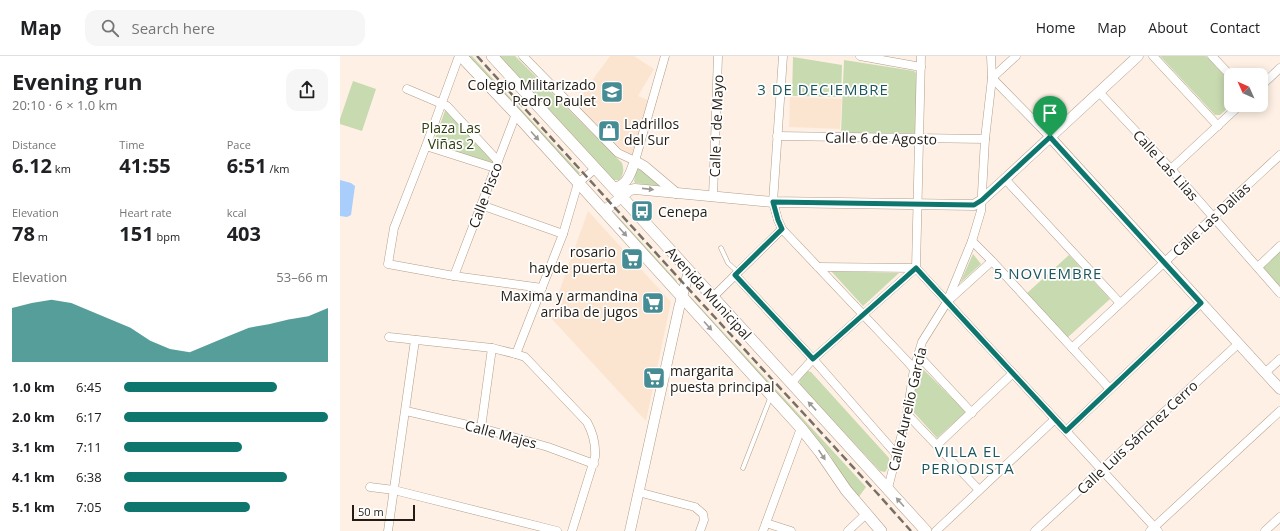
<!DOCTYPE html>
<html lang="en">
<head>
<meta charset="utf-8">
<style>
	:root { --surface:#fff; --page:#f6f6f6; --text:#202124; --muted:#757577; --line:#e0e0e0; --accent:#0f766e }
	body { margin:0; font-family:"Open Sans",sans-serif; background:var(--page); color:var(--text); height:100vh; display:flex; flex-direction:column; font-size:15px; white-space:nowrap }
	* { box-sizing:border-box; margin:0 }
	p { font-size:13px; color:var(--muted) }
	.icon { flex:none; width:22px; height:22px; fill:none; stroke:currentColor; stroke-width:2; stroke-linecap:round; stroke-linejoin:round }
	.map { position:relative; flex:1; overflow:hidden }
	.sheet { display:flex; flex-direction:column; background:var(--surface); width:340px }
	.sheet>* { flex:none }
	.needle { width:26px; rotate:315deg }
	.buttons { position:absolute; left:884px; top:12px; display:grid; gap:8px }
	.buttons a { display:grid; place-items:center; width:44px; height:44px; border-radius:8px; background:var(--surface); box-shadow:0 2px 10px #0003; font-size:20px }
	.scale { position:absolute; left:12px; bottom:10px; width:63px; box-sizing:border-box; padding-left:4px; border:2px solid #231c14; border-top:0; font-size:11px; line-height:14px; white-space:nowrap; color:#231c14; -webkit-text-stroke:3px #fff; paint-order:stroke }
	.pin { position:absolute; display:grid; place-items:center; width:34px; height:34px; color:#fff; margin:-41px -17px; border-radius:50% 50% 50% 0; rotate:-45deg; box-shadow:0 0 4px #0007 }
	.pin .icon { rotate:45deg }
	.round { display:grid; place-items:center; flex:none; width:42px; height:42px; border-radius:12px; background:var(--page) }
	.headline { display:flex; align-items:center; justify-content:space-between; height:68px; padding:0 12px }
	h1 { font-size:22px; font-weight:700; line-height:30px }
	.figures { display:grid; grid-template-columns:repeat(3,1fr); gap:6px; height:68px; padding:4px 12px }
	.figures div { display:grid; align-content:center }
	.figures b { font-size:20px; font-weight:700 }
	.figures small { font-size:11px; font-weight:400 }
	.figures p { font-size:11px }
	.chart { height:112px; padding:8px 12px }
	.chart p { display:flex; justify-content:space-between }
	.chart svg { width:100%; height:72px; margin-top:4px; fill:var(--accent); opacity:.7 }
	ul { padding:0 12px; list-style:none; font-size:13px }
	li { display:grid; grid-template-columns:64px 48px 1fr; align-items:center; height:30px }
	li i { height:10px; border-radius:5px; background:var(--accent) }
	header { display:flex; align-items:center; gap:24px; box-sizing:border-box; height:56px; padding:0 20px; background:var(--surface); border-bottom:1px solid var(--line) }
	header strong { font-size:19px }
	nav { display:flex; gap:22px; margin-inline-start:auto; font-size:14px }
	.search { width:280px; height:36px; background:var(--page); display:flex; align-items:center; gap:10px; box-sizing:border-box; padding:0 14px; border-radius:12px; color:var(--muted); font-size:15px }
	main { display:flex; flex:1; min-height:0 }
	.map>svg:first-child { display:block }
</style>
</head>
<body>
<header>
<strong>Map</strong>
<div class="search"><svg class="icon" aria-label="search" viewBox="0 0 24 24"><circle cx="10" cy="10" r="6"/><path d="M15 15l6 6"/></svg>Search here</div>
<nav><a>Home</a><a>Map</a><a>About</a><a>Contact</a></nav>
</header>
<main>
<section class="sheet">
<div class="headline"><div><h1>Evening run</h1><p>20:10 · 6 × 1.0 km</p></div><a class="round"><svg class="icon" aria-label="share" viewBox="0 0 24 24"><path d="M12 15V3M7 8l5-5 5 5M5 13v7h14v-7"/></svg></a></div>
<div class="figures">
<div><p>Distance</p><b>6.12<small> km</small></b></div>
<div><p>Time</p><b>41:55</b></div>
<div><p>Pace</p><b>6:51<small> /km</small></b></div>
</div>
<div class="figures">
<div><p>Elevation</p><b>78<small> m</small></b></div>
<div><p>Heart rate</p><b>151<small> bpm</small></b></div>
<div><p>kcal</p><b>403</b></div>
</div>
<div class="chart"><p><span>Elevation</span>53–66 m</p>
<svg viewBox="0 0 160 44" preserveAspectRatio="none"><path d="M0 44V11L10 8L20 6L30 8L40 13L50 18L60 23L70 31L80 36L90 38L100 33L110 28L120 23L130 21L140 18L150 16L160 11V44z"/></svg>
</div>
<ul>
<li><b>1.0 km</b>6:45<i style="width:75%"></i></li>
<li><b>2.0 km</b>6:17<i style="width:100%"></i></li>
<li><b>3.1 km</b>7:11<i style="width:58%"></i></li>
<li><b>4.1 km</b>6:38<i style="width:80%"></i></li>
<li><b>5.1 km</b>7:05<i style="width:62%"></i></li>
</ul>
</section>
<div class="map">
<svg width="940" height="475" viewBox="0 0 940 475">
	<rect width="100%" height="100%" fill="#fef0e4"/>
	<g fill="#fce5d0">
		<path d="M270,0H294L314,13L298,40L308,44L293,98L289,100L235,48Z"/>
		<path d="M450,41L502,43L500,73L449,71Z"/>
		<path d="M248,155L331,246L306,365L210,261Z"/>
	</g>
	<g fill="#c8dab0">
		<path d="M127,0H132L240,117L237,121Z"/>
		<path d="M157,0H175L282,107C284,114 284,119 279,124H273Z"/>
		<path d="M820,0H866L891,26V49L880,59H875Z"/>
		<path d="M453,1L502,9L501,41L452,40Z"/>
		<path d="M504,4L574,15L576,17V77H501Z"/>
		<path d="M13,25L36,33L22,75L0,68V63Z"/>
		<path d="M106,52L155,104L152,107L93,88Z"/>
		<path d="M298,113H301L321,129L320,131L295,127L294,125L296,114Z"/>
		<path d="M274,156L337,225L336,230L272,158Z"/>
		<path d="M940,195V232L922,212Z"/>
		<path d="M633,198L641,208L620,227Z"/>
		<path d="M729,199L770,243L727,282L686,238Z"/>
		<path d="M491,215L559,217L523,250Z"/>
		<path d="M350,240L526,431L518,442L504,424L490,399L349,243Z"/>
		<path d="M579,311L584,314L626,356L597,382L570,352Z"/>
		<path d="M468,315L471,316L549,402V410L545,416L540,415L460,329L459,323Z"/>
	</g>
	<path fill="#aacefb" d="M0,124L11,127L15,130L11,159L7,161L0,160Z"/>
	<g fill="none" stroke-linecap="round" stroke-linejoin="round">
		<g stroke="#b29e8a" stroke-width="5">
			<g id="service">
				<path d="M381,192L388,207L398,216"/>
				<path d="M403,412L431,340"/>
			</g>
		</g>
		<g stroke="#b29e8a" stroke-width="9">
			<g id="minor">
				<path d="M119,0L86,90L54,172L48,208L114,220L202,232"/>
				<path d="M183,0L278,97L295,105L325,0"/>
				<path d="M443,0L433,146L438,164L442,173L567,305L574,313"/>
				<path d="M520,0L581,11"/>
				<path d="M581,0L576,212L818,475"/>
				<path d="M813,0L878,70"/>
				<path d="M872,0L891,20"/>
				<path d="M652,22L710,81"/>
				<path d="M652,22L676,0"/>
				<path d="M921,30L940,12"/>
				<path d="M67,33L107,50L158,105"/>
				<path d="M759,36L831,113L940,237"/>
				<path d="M437,80L645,83"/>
				<path d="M86,90L155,112"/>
				<path d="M831,113L900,49"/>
				<path d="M665,123L780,247"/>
				<path d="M373,141L378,0"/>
				<path d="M141,149L223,178"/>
				<path d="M632,185L652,205L770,333"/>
				<path d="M478,211L576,212"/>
				<path d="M918,211L940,190"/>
				<path d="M395,219L473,303L557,399"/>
				<path d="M114,220L176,58"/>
				<path d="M373,241L442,173"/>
				<path d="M609,244L652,205"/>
				<path d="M49,281L152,292L176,298L185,301L247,366C253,377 256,388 255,401L232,475"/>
				<path d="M732,292L940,99"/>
				<path d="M176,298L223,178L238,127L255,113"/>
				<path d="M578,299L632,357"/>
				<path d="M925,317L940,303"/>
				<path d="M451,327L473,303L576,212"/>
				<path d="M66,355L141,372L208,391L254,408"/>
				<path d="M567,358L639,434"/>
				<path d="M141,372L152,292"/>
				<path d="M726,375L861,247"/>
				<path d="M597,389L673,317"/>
				<path d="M30,431L54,434L217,475"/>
				<path d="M548,432L567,358L574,313L582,286L607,246L632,185L641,155L645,83L652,22L651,0"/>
				<path d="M298,436L355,451L363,458L364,464L360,475"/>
				<path d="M426,467L451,475"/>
				<path d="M48,475L75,284"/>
				<path d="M423,475L461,372"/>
				<path d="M508,475L526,458"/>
				<path d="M596,475L715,363"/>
				<path d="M695,475L898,288"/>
				<path d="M810,475L940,355"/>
				<path d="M925,475L940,461"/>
			</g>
		</g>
		<g stroke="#b29e8a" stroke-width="11">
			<g id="tertiary">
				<path d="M710,81L940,333"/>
				<path d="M274,132C288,129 290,118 295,105L304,110L336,137"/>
				<path d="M264,155L290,134L295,133L433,146L634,149L642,144L665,123L798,0"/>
				<path d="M290,475L339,252L349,215"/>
			</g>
		</g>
		<g stroke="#b29e8a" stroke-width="12">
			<g id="secondary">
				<path d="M121,0L176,58L461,372L480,396L506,434L541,475"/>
				<path d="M152,0L291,151L586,475"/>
			</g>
		</g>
		<use href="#service" stroke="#fff" stroke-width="4"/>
		<use href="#minor" stroke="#fff" stroke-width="8"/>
		<use href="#tertiary" stroke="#fff" stroke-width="10"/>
		<use href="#secondary" stroke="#fff" stroke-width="11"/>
		<path stroke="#786f65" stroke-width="2.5" stroke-dasharray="8 4" stroke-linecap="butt" d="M137,0L345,229L537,437L571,475"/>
	</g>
	<defs><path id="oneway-solid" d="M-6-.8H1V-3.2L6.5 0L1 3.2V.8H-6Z"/></defs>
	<g fill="#9c9995">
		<use href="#oneway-solid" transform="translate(195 80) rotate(48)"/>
		<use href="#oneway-solid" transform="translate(308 133) rotate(6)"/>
		<use href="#oneway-solid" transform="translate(283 176) rotate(48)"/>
		<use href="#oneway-solid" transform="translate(368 270) rotate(48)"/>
		<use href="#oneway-solid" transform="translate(472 350) rotate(-133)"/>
		<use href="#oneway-solid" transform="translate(482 399) rotate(56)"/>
		<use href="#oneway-solid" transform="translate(560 446) rotate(-132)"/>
	</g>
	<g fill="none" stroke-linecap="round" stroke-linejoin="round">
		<g stroke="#fff" stroke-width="8">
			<path id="route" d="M710,81L861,247L726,375L576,212L473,303L395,219L442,173L438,164L433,146L634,149L642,144Z"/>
		</g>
		<use href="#route" stroke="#0f766e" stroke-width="5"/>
	</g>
	<defs>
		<g id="university-square" transform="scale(1.15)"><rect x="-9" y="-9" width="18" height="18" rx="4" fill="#468c95" stroke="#fff"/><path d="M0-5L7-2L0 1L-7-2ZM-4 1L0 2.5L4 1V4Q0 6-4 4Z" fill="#fff"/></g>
		<g id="shop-square" transform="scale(1.15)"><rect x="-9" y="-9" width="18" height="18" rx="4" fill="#468c95" stroke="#fff"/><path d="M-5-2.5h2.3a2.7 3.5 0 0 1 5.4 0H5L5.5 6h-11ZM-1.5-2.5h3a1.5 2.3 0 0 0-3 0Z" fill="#fff"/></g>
		<g id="bus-square" transform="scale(1.15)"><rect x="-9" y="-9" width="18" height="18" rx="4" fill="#468c95" stroke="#fff"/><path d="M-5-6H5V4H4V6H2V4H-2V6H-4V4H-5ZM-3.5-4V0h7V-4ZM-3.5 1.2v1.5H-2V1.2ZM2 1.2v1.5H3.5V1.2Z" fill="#fff"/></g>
		<g id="supermarket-square" transform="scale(1.15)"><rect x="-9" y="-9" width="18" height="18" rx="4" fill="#468c95" stroke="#fff"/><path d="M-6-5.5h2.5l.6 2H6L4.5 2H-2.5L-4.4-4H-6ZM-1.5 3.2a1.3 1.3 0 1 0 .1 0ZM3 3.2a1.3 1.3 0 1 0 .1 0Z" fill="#fff"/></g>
	</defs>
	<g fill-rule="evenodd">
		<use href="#university-square" x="272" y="36"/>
		<use href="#shop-square" x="269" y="75"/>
		<use href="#bus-square" x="302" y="155"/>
		<use href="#supermarket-square" x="292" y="203"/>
		<use href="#supermarket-square" x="313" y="247"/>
		<use href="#supermarket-square" x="314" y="322"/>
	</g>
	<g text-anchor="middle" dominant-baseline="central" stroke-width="3.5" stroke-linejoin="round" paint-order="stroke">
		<g font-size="14" fill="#231c14" stroke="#fff" text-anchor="end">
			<text x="256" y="28">Colegio Militarizado<tspan x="256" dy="16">Pedro Paulet</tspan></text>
			<text x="284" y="67" text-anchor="start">Ladrillos<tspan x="284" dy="16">del Sur</tspan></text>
			<text x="318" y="155" text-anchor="start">Cenepa</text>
			<text x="276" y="195">rosario<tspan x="276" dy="16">hayde puerta</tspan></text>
			<text x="298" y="239">Maxima y armandina<tspan x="298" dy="16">arriba de jugos</tspan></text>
			<text x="330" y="314" text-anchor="start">margarita<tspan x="330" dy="16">puesta principal</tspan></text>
		</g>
		<g font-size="14" fill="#231c14" stroke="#fff">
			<text transform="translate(376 70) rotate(-88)">Calle 1 de Mayo</text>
			<text transform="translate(541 82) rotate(1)">Calle 6 de Agosto</text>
			<text transform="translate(826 109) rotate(48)">Calle Las Lilas</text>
			<text transform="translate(145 139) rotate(-69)">Calle Pisco</text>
			<text transform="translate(871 163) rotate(-43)">Calle Las Dalias</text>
			<text transform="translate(369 237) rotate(48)">Avenida Municipal</text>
			<text transform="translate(567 353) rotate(-77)">Calle Aurelio García</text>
			<text transform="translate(161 378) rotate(15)">Calle Majes</text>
			<text transform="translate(797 381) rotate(-43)">Calle Luis Sánchez Cerro</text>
		</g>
		<g font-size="14" fill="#2f3f0f" stroke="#fff">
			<text x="111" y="71">Plaza Las<tspan x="111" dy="16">Viñas 2</tspan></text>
		</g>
		<g font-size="15" letter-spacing="1" fill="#1c575e" stroke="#fff">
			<text x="483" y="33">3 DE DECIEMBRE</text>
			<text x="708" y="217">5 NOVIEMBRE</text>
			<text x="628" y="395">VILLA EL<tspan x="628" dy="17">PERIODISTA</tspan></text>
		</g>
	</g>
</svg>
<div class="buttons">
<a><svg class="needle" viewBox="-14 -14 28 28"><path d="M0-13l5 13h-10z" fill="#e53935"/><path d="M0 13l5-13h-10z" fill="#757577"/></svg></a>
</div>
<div class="scale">50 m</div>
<div class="pin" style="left:710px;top:81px;background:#1e9e55"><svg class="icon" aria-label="arrive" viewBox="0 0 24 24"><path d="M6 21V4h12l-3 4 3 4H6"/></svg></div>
</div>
</main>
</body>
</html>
